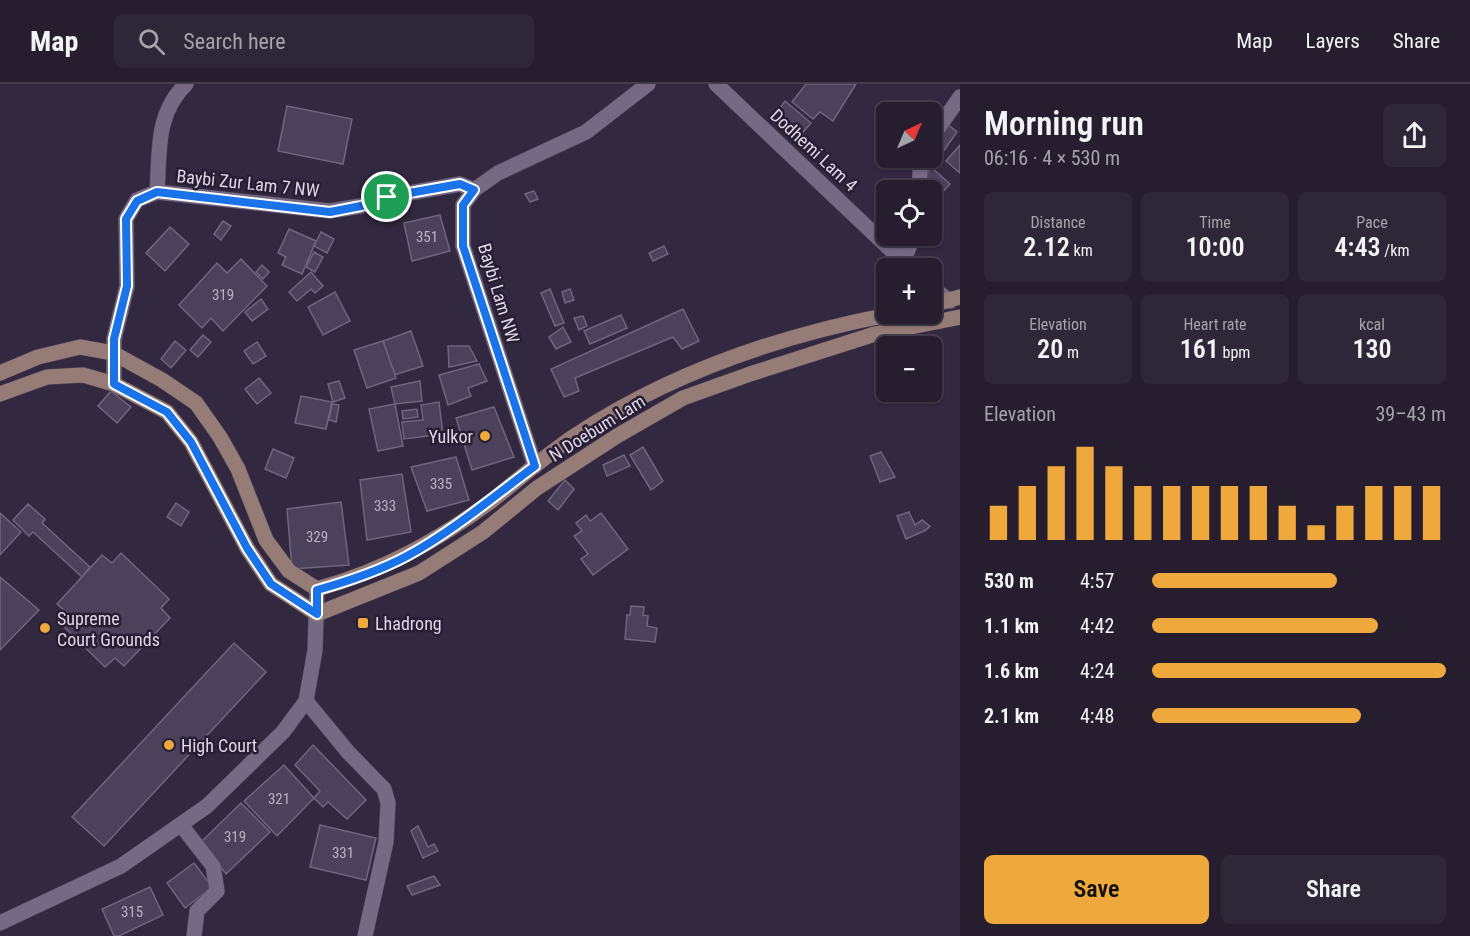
<!DOCTYPE html>
<html lang="en">
<head>
<meta charset="utf-8">
<style>
	:root { --surface:#261e2f; --page:#2e2737; --text:#f1f3f6; --muted:#a4a2aa; --line:#423c4b; --accent:#eea83c }
	body { margin:0; font-family:"Roboto Condensed",sans-serif; background:var(--page); color:var(--text); height:100vh; display:flex; flex-direction:column; font-size:22px; white-space:nowrap }
	* { box-sizing:border-box; margin:0 }
	p { font-size:20px; color:var(--muted) }
	.icon { flex:none; width:33px; height:33px; fill:none; stroke:currentColor; stroke-width:2; stroke-linecap:round; stroke-linejoin:round }
	.map { position:relative; flex:1; overflow:hidden }
	.details { display:flex; flex-direction:column; background:var(--surface); width:510px }
	.details>* { flex:none }
	.needle { width:39px; rotate:44deg }
	.controls { position:absolute; left:876px; top:18px; display:grid; gap:12px }
	.controls a { display:grid; place-items:center; width:66px; height:66px; border-radius:9px; background:var(--surface); box-shadow:0 2px 4px #0004,0 0 0 2px var(--line); font-size:30px }
	.pin { position:absolute; display:grid; place-items:center; width:51px; height:51px; color:#fff; margin:-26px; border:3px solid #fff; border-radius:50%; box-shadow:0 2px 6px #0007 }
	.round { display:grid; place-items:center; flex:none; width:63px; height:63px; border-radius:9px; background:var(--page) }
	.summary { display:flex; align-items:center; justify-content:space-between; height:102px; padding:0 24px }
	h1 { font-size:33px; font-weight:600; line-height:45px }
	.metrics { display:grid; grid-template-columns:repeat(3,1fr); gap:9px; height:102px; padding:6px 24px }
	.metrics div { display:grid; align-content:center; border-radius:9px; background:var(--page); text-align:center }
	.metrics b { font-size:26px; font-weight:600 }
	.metrics small { font-size:16px; font-weight:400 }
	.metrics p { font-size:16px }
	.chart { height:168px; padding:12px 24px }
	.chart p { display:flex; justify-content:space-between }
	.chart svg { width:100%; height:108px; margin-top:6px; stroke:var(--accent); stroke-width:6 }
	.cta { display:flex; gap:12px; margin-top:auto; padding:12px 24px }
	.cta a { flex:1; height:69px; border-radius:9px; background:var(--accent); color:#111; font-size:24px; font-weight:600; line-height:69px; text-align:center }
	.cta a+a { background:var(--page); color:var(--text) }
	ul { padding:0 24px; list-style:none; font-size:20px }
	li { display:grid; grid-template-columns:96px 72px 1fr; align-items:center; height:45px }
	li i { height:15px; border-radius:8px; background:var(--accent) }
	header { display:flex; align-items:center; gap:36px; box-sizing:border-box; height:84px; padding:0 30px; background:var(--surface); border-bottom:2px solid var(--line) }
	header strong { font-size:28px }
	nav { display:flex; gap:33px; margin-inline-start:auto; font-size:21px }
	.search { width:420px; height:54px; background:var(--page); display:flex; align-items:center; gap:15px; box-sizing:border-box; padding:0 21px; border-radius:9px; color:var(--muted); font-size:22px }
	main { display:flex; flex:1; min-height:0 }
	.map>svg:first-child { display:block }
</style>
</head>
<body>
<header>
<strong>Map</strong>
<div class="search"><svg class="icon" aria-label="search" viewBox="0 0 24 24"><circle cx="10" cy="10" r="6"/><path d="M15 15l6 6"/></svg>Search here</div>
<nav><a>Map</a><a>Layers</a><a>Share</a></nav>
</header>
<main>
<div class="map">
<svg width="960" height="852" viewBox="0 0 960 852">
	<rect width="100%" height="100%" fill="#32283f"/>
	<g fill="#4c415a" stroke="#70647f" stroke-width="1.5">
		<path d="M806,0H856L833,37L820,28L813,35L792,18Z"/>
		<path d="M785,17L811,39L798,54L774,32Z"/>
		<path d="M287,22L352,35L343,80L278,67Z"/>
		<path d="M947,40L957,48L940,72L932,64Z"/>
		<path d="M960,61V89L946,77Z"/>
		<path d="M931,83L950,100L939,112L923,96Z"/>
		<path d="M534,107L538,115L530,118L525,110Z"/>
		<path d="M440,131L450,167L412,177L404,139Z"/>
		<path d="M223,137L231,142L221,156L214,150Z"/>
		<path d="M170,143L189,160L165,187L146,169Z"/>
		<path d="M289,145L316,157L302,190L282,181L286,173L278,169Z"/>
		<path d="M321,148L334,155L327,169L314,162Z"/>
		<path d="M664,162L668,170L653,177L649,169Z"/>
		<path d="M314,168L323,173L315,188L306,183Z"/>
		<path d="M241,175L267,202L223,247L211,234L202,244L179,221L217,179L227,189Z"/>
		<path d="M262,181L269,188L263,195L256,188Z"/>
		<path d="M311,188L323,202L315,209L311,205L297,217L289,208Z"/>
		<path d="M550,205L564,239L555,242L541,209Z"/>
		<path d="M570,205L574,216L565,219L562,208Z"/>
		<path d="M335,208L350,237L323,251L308,223Z"/>
		<path d="M261,215L268,225L252,237L245,228Z"/>
		<path d="M683,225L699,257L682,265L673,253L575,294L579,307L564,313L551,285Z"/>
		<path d="M621,231L627,244L590,260L584,247Z"/>
		<path d="M583,232L587,242L579,246L574,234Z"/>
		<path d="M563,243L571,258L556,265L549,253Z"/>
		<path d="M411,247L423,282L394,291L383,257Z"/>
		<path d="M203,251L211,258L198,273L190,266Z"/>
		<path d="M175,257L186,266L171,284L161,275Z"/>
		<path d="M383,257L396,294L367,304L354,266Z"/>
		<path d="M257,258L266,272L253,280L244,267Z"/>
		<path d="M448,262H469L477,277L449,283Z"/>
		<path d="M479,280L487,297L468,304L471,312L448,321L439,291Z"/>
		<path d="M259,294L271,309L257,320L245,305Z"/>
		<path d="M339,297L345,314L333,318L328,300Z"/>
		<path d="M420,297L422,317L395,320L391,303Z"/>
		<path d="M111,307L131,323L117,339L98,322Z"/>
		<path d="M301,312L332,318L326,345L295,339Z"/>
		<path d="M439,318L443,350L404,355L402,338L423,336L421,321Z"/>
		<path d="M332,320L339,321L336,338L329,336Z"/>
		<path d="M395,320L403,362L378,367L369,325Z"/>
		<path d="M494,323L514,373L472,386L456,334Z"/>
		<path d="M417,325L418,333L403,335L402,327Z"/>
		<path d="M643,363L663,397L651,406L630,371Z"/>
		<path d="M273,365L294,374L286,394L265,385Z"/>
		<path d="M881,368L895,393L880,398L870,372Z"/>
		<path d="M624,371L630,382L607,392L603,381Z"/>
		<path d="M456,373L469,416L427,427L411,383Z"/>
		<path d="M402,390L411,448L367,456L360,396Z"/>
		<path d="M565,396L574,405L558,426L548,417Z"/>
		<path d="M341,418L349,481L292,485L287,425Z"/>
		<path d="M176,419L189,428L181,442L167,433Z"/>
		<path d="M28,420L45,435L42,439L90,483L82,493L33,448L29,452L13,436Z"/>
		<path d="M909,428L915,441L922,436L930,442L926,446L906,455L897,432Z"/>
		<path d="M0,429L21,448L0,471Z"/>
		<path d="M601,429L628,465L593,491L581,475L588,470L574,452L582,447L576,439L586,431L590,437Z"/>
		<path d="M121,469L169,515L161,524L170,534L124,582L115,574L105,583L59,538L67,529L57,520L102,471L112,479Z"/>
		<path d="M0,493L39,526L0,566Z"/>
		<path d="M631,522L644,523L643,531L648,532L647,542L657,544L655,558L625,555L627,531H630Z"/>
		<path d="M234,559L266,588L104,762L72,733Z"/>
		<path d="M313,661L366,716L347,735L328,718L323,723L314,714L320,707L295,681Z"/>
		<path d="M284,681L314,714L277,752L244,717Z"/>
		<path d="M241,719L270,748L226,790L201,758Z"/>
		<path d="M320,741L376,754L366,796L310,783Z"/>
		<path d="M418,742L428,763L434,760L438,767L423,774L411,747Z"/>
		<path d="M194,779L212,803L185,824L167,799Z"/>
		<path d="M434,792L440,801L412,811L407,802Z"/>
		<path d="M150,803L163,831L119,852H114L102,825Z"/>
	</g>
	<g fill="none" stroke-linecap="round" stroke-linejoin="round">
		<g stroke="#4d4457" stroke-width="16">
			<g id="street">
				<path d="M716,0L910,184"/>
				<path d="M932,53L960,13"/>
				<path d="M919,106L921,74"/>
				<path d="M157,108C160,68 155,30 186,0"/>
				<path d="M903,177L914,152"/>
				<path d="M932,204L950,217"/>
				<path d="M114,300V255L127,202L126,135L137,116L157,108L330,127L361,122L387,113L460,100L474,106"/>
				<path d="M535,382L463,162V121L474,106L498,89L586,48L648,0"/>
				<path d="M306,617L348,668L384,705L388,719L386,758L365,852"/>
				<path d="M181,741L213,782L217,807L197,827L194,852"/>
				<path d="M0,839L121,782L207,722L283,648L306,617L315,566L317,505"/>
			</g>
		</g>
		<g stroke="#4d4457" stroke-width="16">
			<g id="secondary">
				<path d="M932,221L960,213"/>
				<path d="M0,289L38,273L80,263L113,269L162,296L196,319L220,353L238,385L266,456L289,487L317,505C383,487 439,456 494,415C520,394 545,372 573,353C668,290 781,251 893,230"/>
				<path d="M0,310L47,293L83,291L114,300L167,328L191,358L247,464L271,500L317,530L419,489L483,448L537,404L617,352L683,314L750,290L875,250L960,233"/>
			</g>
		</g>
		<use href="#street" stroke="#756984" stroke-width="15"/>
		<use href="#secondary" stroke="#967c76" stroke-width="15"/>
	</g>
	<g fill="none" stroke-linecap="round" stroke-linejoin="round">
		<g stroke="#fff" stroke-width="12">
			<path id="route" d="M460,100L474,106L463,121V162L535,382C493,413 453,447 407,472C379,487 349,497 317,506V530L271,500L247,464L191,358L167,328L114,300V255L127,202L126,135L137,117L157,108L330,128L361,122L387,113Z"/>
		</g>
		<use href="#route" stroke="#1a73e8" stroke-width="8"/>
	</g>
	<g fill="#eea83c" stroke="#281e34" stroke-width="2">
		<circle cx="485" cy="352" r="6"/>
		<rect x="357" y="533" width="12" height="12" rx="3"/>
		<circle cx="45" cy="544" r="6"/>
		<circle cx="169" cy="661" r="6"/>
	</g>
	<g text-anchor="middle" dominant-baseline="central" stroke-width="5" stroke-linejoin="round" paint-order="stroke">
		<g font-size="15" fill="#bab2c4">
			<text x="427" y="153">351</text>
			<text x="223" y="211">319</text>
			<text x="441" y="400">335</text>
			<text x="385" y="422">333</text>
			<text x="317" y="453">329</text>
			<text x="279" y="715">321</text>
			<text x="235" y="753">319</text>
			<text x="343" y="769">331</text>
			<text x="132" y="828">315</text>
		</g>
		<g font-size="18" fill="#ded7e7" stroke="#281e34">
			<text transform="translate(814 66) rotate(43)">Dodhemi Lam 4</text>
			<text transform="translate(248 99) rotate(6)">Baybi Zur Lam 7 NW</text>
			<text transform="translate(499 209) rotate(73)">Baybi Lam NW</text>
			<text transform="translate(597 344) rotate(-32)">N Doebum Lam</text>
		</g>
		<g font-size="18" fill="#ded7e7" stroke="#281e34" text-anchor="start">
			<text x="473" y="352" text-anchor="end">Yulkor</text>
			<text x="57" y="534">Supreme<tspan x="57" dy="21">Court Grounds</tspan></text>
			<text x="375" y="539">Lhadrong</text>
			<text x="181" y="661">High Court</text>
		</g>
	</g>
</svg>
<div class="controls">
<a><svg class="needle" viewBox="-14 -14 28 28"><path d="M0-13l5 13h-10z" fill="#e53935"/><path d="M0 13l5-13h-10z" fill="#a4a2aa"/></svg></a>
<a><svg class="icon" aria-label="locate" viewBox="0 0 24 24"><circle cx="12" cy="12" r="6"/><path d="M12 2v4M12 18v4M2 12h4M18 12h4"/></svg></a>
<a>+</a>
<a>−</a>
</div>
<div class="pin" style="left:387px;top:113px;background:#1e9e55"><svg class="icon" aria-label="arrive" viewBox="0 0 24 24"><path d="M6 21V4h12l-3 4 3 4H6"/></svg></div>
</div>
<section class="details">
<div class="summary"><div><h1>Morning run</h1><p>06:16 · 4 × 530 m</p></div><a class="round"><svg class="icon" aria-label="share" viewBox="0 0 24 24"><path d="M12 15V3M7 8l5-5 5 5M5 13v7h14v-7"/></svg></a></div>
<div class="metrics">
<div><p>Distance</p><b>2.12<small> km</small></b></div>
<div><p>Time</p><b>10:00</b></div>
<div><p>Pace</p><b>4:43<small> /km</small></b></div>
</div>
<div class="metrics">
<div><p>Elevation</p><b>20<small> m</small></b></div>
<div><p>Heart rate</p><b>161<small> bpm</small></b></div>
<div><p>kcal</p><b>130</b></div>
</div>
<div class="chart"><p><span>Elevation</span>39–43 m</p>
<svg viewBox="0 0 160 44" preserveAspectRatio="none"><path d="M5 44V30M15 44V22M25 44V14M35 44V6M45 44V14M55 44V22M65 44V22M75 44V22M85 44V22M95 44V22M105 44V30M115 44V38M125 44V30M135 44V22M145 44V22M155 44V22"/></svg>
</div>
<ul>
<li><b>530 m</b>4:57<i style="width:63%"></i></li>
<li><b>1.1 km</b>4:42<i style="width:77%"></i></li>
<li><b>1.6 km</b>4:24<i style="width:100%"></i></li>
<li><b>2.1 km</b>4:48<i style="width:71%"></i></li>
</ul>
<div class="cta"><a>Save</a><a>Share</a></div>
</section>
</main>
</body>
</html>
